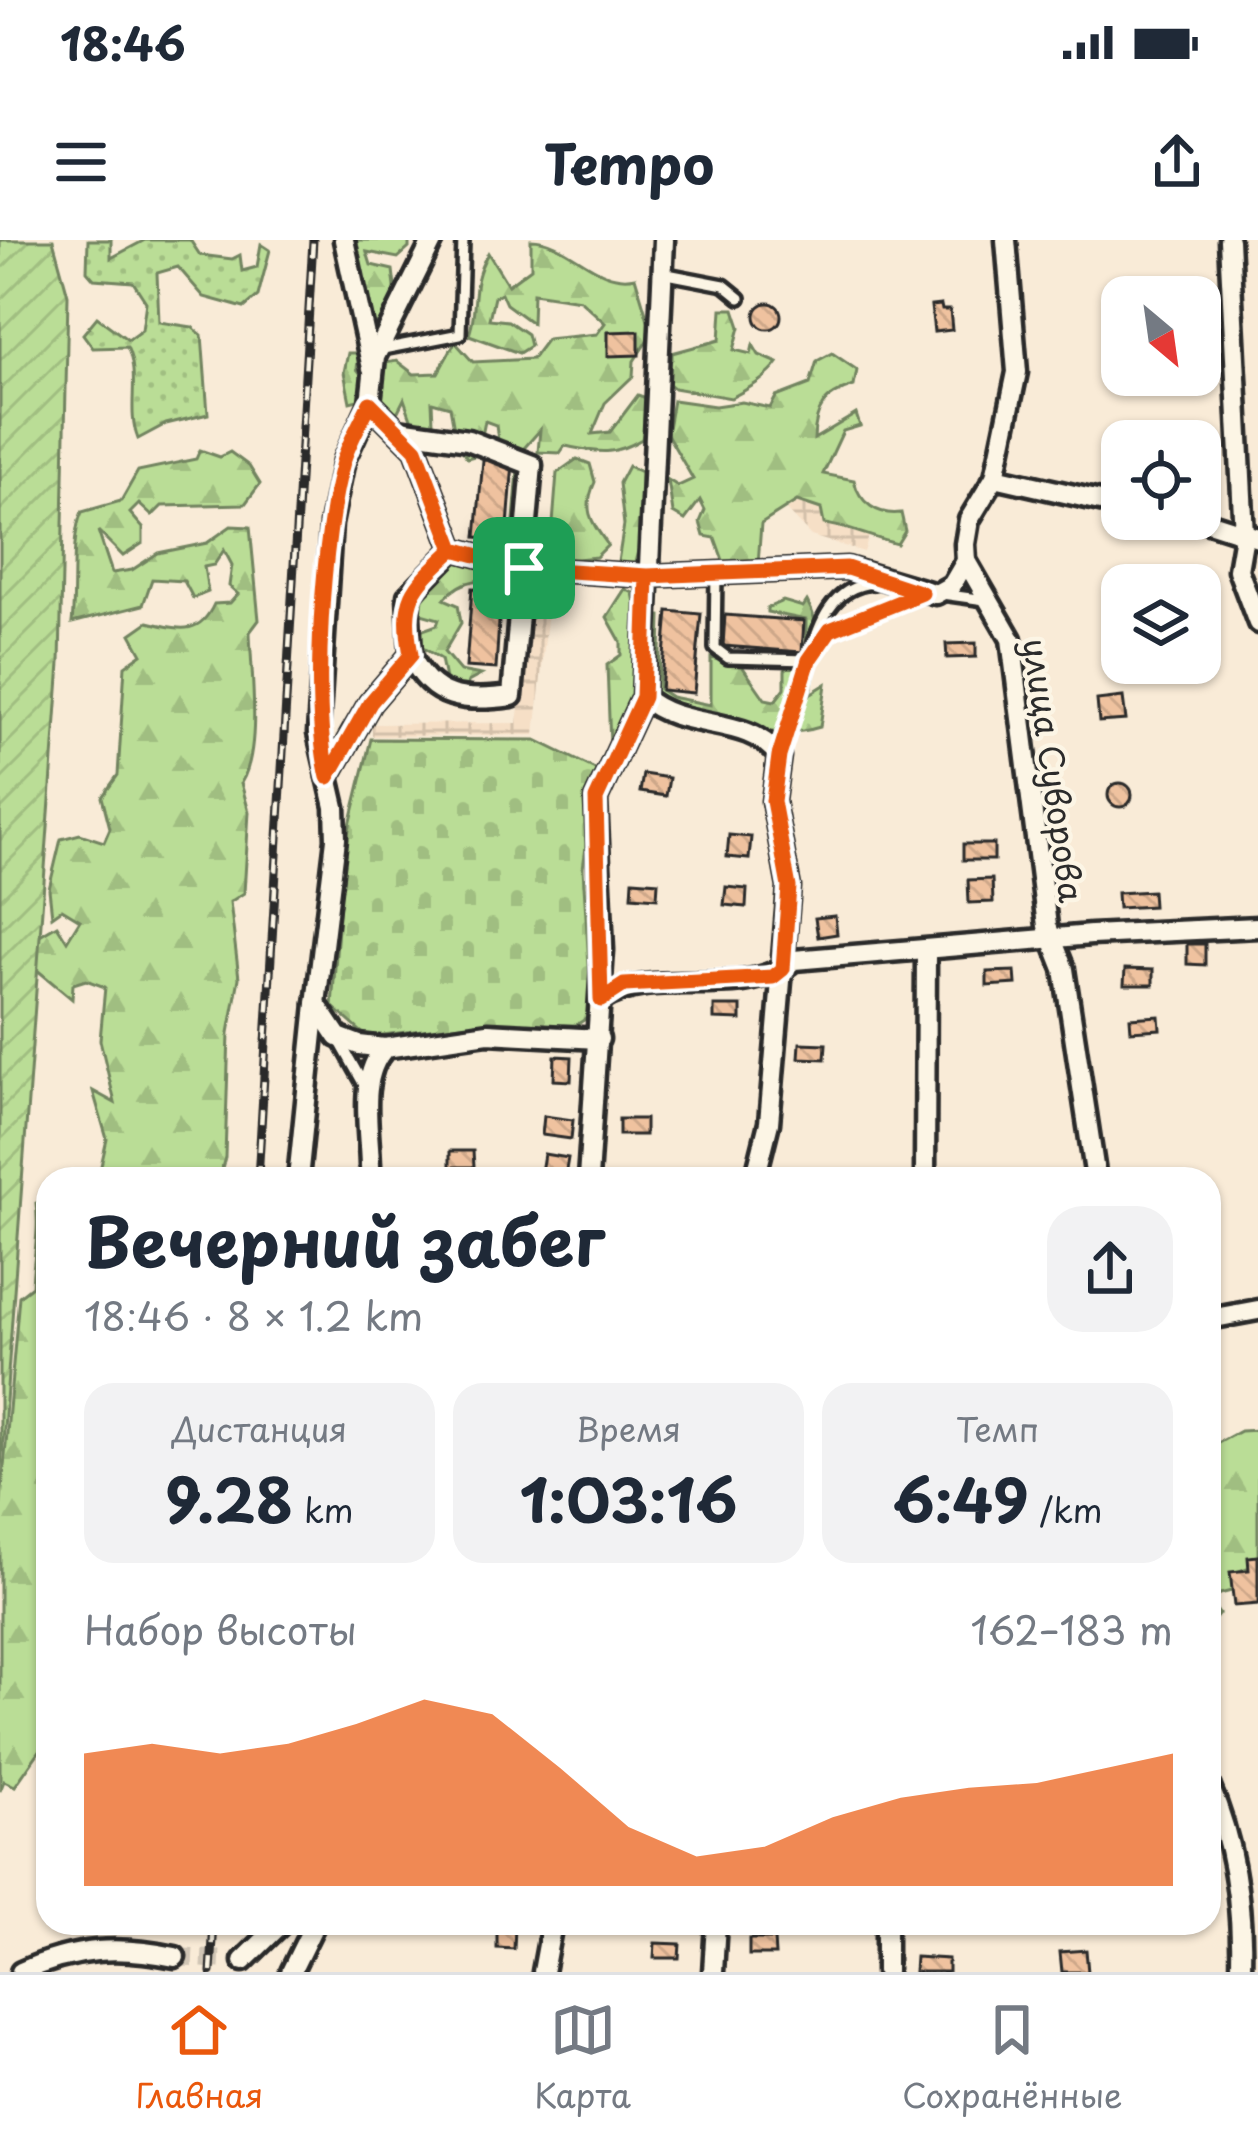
<!DOCTYPE html>
<html lang="ru">
<head>
<meta charset="utf-8">
<style>
	:root { --surface:#fff; --page:#f2f2f3; --text:#1f2937; --muted:#747a83; --line:#e0e1e3; --accent:#ea580c }
	body { margin:0; font-family:"Playpen Sans",sans-serif; background:var(--page); color:var(--text); height:100vh; display:flex; flex-direction:column; font-size:45px; white-space:nowrap }
	* { box-sizing:border-box; margin:0 }
	p { font-size:39px; color:var(--muted) }
	.icon { flex:none; width:66px; height:66px; fill:none; stroke:currentColor; stroke-width:2; stroke-linecap:round; stroke-linejoin:round }
	.map { position:relative; flex:1; overflow:hidden }
	.side { position:absolute; left:36px; top:927px; width:1185px; height:768px; display:flex; flex-direction:column; background:var(--surface); border-radius:36px; box-shadow:0 3px 9px #0004 }
	.side>* { flex:none }
	.needle { width:78px; rotate:151deg }
	.controls { position:absolute; left:1101px; top:36px; display:grid; gap:24px }
	.controls a { display:grid; place-items:center; width:120px; height:120px; border-radius:24px; background:var(--surface); box-shadow:0 3px 9px #0004; font-size:60px }
	.pin { position:absolute; display:grid; place-items:center; width:102px; height:102px; color:#fff; margin:-51px; border-radius:24px; box-shadow:0 6px 18px #0006 }
	.round { display:grid; place-items:center; flex:none; width:126px; height:126px; border-radius:36px; background:var(--page) }
	.head { display:flex; align-items:center; justify-content:space-between; height:204px; padding:0 48px }
	h1 { font-size:66px; font-weight:700; line-height:90px }
	.stats { display:grid; grid-template-columns:repeat(3,1fr); gap:18px; height:204px; padding:12px 48px }
	.stats div { display:grid; align-content:center; border-radius:30px; background:var(--page); text-align:center }
	.stats b { font-size:60px; font-weight:700 }
	.stats small { font-size:33px; font-weight:400 }
	.stats p { font-size:33px }
	.chart { height:336px; padding:24px 48px }
	.chart p { display:flex; justify-content:space-between }
	.chart svg { width:100%; height:216px; margin-top:12px; fill:var(--accent); opacity:.7 }
	.status { display:flex; justify-content:space-between; align-items:center; height:84px; padding:0 60px; background:var(--surface); direction:ltr }
	.status svg { height:33px; fill:currentColor }
	header { display:flex; justify-content:space-between; align-items:center; height:156px; padding:0 48px; background:var(--surface); font-size:54px; font-weight:700 }
	.tab-bar { display:flex; justify-content:space-around; align-items:center; height:168px; border-top:3px solid var(--line); background:var(--surface); font-size:33px; color:var(--muted) }
	.tab-bar a { display:grid; justify-items:center; gap:6px }
	.tab-bar .on { color:var(--accent) }
	.map>svg:first-child { display:block }
</style>
</head>
<body>
<div class="status"><b>18:46</b><svg viewBox="0 0 49 12"><path d="M0 12V9h3v3zM5 12V6h3v6zM10 12V3h3v9zM15 12V0h3v12zM26 1h20v11H26zM47 4h2v5h-2z"/></svg></div>
<header><svg class="icon" aria-label="menu" viewBox="0 0 24 24"><path d="M4 6h16M4 12h16M4 18h16"/></svg>Tempo<svg class="icon" aria-label="share" viewBox="0 0 24 24"><path d="M12 15V3M7 8l5-5 5 5M5 13v7h14v-7"/></svg></header>
<div class="map">
<svg width="1258" height="1732" viewBox="0 0 1258 1732">
	<defs>
		<pattern id="industrial-grid" width="8" height="8" patternUnits="userSpaceOnUse" patternTransform="scale(3)"><rect width="8" height="8" fill="#f6dfc6"/><path d="M0 4h8M4 0v8" fill="none" stroke="#d3c0aa"/></pattern>
		<pattern id="grass-dots" width="8" height="8" patternUnits="userSpaceOnUse" patternTransform="scale(3)"><rect width="8" height="8" fill="#badd96"/><path d="M2 2h.1M6 6h.1" fill="none" stroke="#a0be81" stroke-width="1.8" stroke-linecap="round"/></pattern>
		<pattern id="forest-firs" width="22" height="20" patternUnits="userSpaceOnUse" patternTransform="scale(3)"><rect width="22" height="20" fill="#badd96"/><path d="M5 1l3.5 6h-7zM16 11l3.5 6h-7z" fill="#a0be81"/></pattern>
		<pattern id="cemetery-stones" width="16" height="16" patternUnits="userSpaceOnUse" patternTransform="scale(3)"><rect width="16" height="16" fill="#badd96"/><path d="M2 7V4a2 2 0 0 1 4 0v3zM10 15v-3a2 2 0 0 1 4 0v3z" fill="#a0be81"/></pattern>
		<pattern id="garden-furrows" width="10" height="10" patternUnits="userSpaceOnUse" patternTransform="scale(3)"><rect width="10" height="10" fill="#badd96"/><path d="M-1 1l2-2M0 10L10 0M9 11l2-2" fill="none" stroke="#a0be81"/></pattern>
		<pattern id="building-back-hatch" width="6" height="6" patternUnits="userSpaceOnUse" patternTransform="scale(3)"><rect width="6" height="6" fill="#efc29f"/><path d="M-1 5l2 2M0 0l6 6M5-1l2 2" fill="none" stroke="#cda789"/></pattern>
	</defs>
	<rect width="100%" height="100%" fill="#f9ebd7"/>
	<filter id="ink" filterUnits="userSpaceOnUse"><feTurbulence type="fractalNoise" baseFrequency=".00833" numOctaves="2"/><feDisplacementMap in="SourceGraphic" scale="24" xChannelSelector="R" yChannelSelector="G"/><feConvolveMatrix kernelMatrix="1 2 1 2 8 2 1 2 1" color-interpolation-filters="sRGB"/></filter>
	<g filter="url(#ink)">
		<g fill="url(#industrial-grid)">
			<path d="M797,261L821,269L824,284L869,296L864,312L811,296L786,270Z"/>
			<path d="M551,341L535,495L372,496V484L517,483L535,342Z"/>
		</g>
		<path fill="url(#grass-dots)" stroke="#728460" stroke-width="3" d="M88,0H111V18L145,0H190L200,15L232,19L240,15L242,31L257,27L261,4L270,10L258,56L244,68L204,57L178,27L157,33L159,82L192,87L202,95L208,174L166,184L138,199C126,169 141,137 127,107L93,108L83,94L97,77L128,100L142,90L146,62L133,42L94,39L87,31Z"/>
		<g fill="url(#forest-firs)" stroke="#728460" stroke-width="3">
			<path d="M353,0H409V8L398,18L367,12L371,25L393,30L397,64L389,81L369,85Z"/>
			<path d="M531,0C569,0 596,46 635,37L652,93L634,121L633,136L605,163L592,194L610,192L638,155L649,159L642,199C612,217 597,212 565,206L560,213L538,212L540,190L518,215L499,208L496,185L485,181L478,215L467,218L456,200L450,167L432,162L433,182L426,191L414,187L404,159L398,171L388,175L370,157L350,162L344,132L348,113H359L357,129L364,138L376,137L385,123L397,121L414,134L438,133L455,102L473,122L532,119L547,99L597,94L605,83L580,60L533,53L532,83L506,64L501,53L494,57L489,79L508,81L527,94L530,106L519,113L469,95C479,64 469,46 488,13L508,45L531,28Z"/>
			<path d="M722,69H734L740,87L734,110L751,114L753,105L759,115L778,123C767,139 747,149 731,158L674,148L664,140L662,124L672,119V113L720,100Z"/>
			<path d="M832,113L857,130L854,146C824,155 815,169 814,199L856,174L860,186L843,191L823,234L854,240C859,263 878,276 901,273L905,291L897,304C872,298 850,287 824,284L821,269L797,261L761,284L758,324L724,323L715,298L704,296L700,282L705,270L700,260L685,280L673,273L668,240L678,246L693,239L667,194L673,160L715,166L742,162L770,168L776,157L810,144L817,121Z"/>
			<path d="M200,210L220,217L230,212L249,226L260,244L245,264L162,266L152,276L139,264L130,273L143,288V303L123,316L98,291L112,333L132,330L158,313L207,303L231,286L250,287L259,380L250,392C251,431 262,510 241,543L249,572L244,653L230,662L239,738L229,793L225,917L219,939H98L107,899L93,851L115,863L100,800L105,747L86,740L73,744L72,759L30,724L33,699L57,685L67,701L80,680L62,669L52,676L49,649L61,599L80,594L104,602L110,588L102,557L118,535L125,426L142,414L131,394L148,382C179,389 199,397 214,364L230,363L238,354L229,346L232,325L224,310L214,325L204,327L208,352L193,358L184,341L152,339L143,365L72,383C76,352 70,297 82,272L121,261L138,231L196,219Z"/>
			<path d="M577,219L590,224L595,242C582,271 591,281 608,305L596,317L550,322L557,233Z"/>
			<path d="M628,226L641,232V299L633,330L617,328L624,285L619,243Z"/>
			<path d="M518,229L526,234L512,350C489,333 462,339 444,359L458,365L461,383L444,412L460,431L481,435L468,442L467,452L446,444L441,419L418,405L420,391L437,385L439,379L421,374L423,359L464,302L512,307Z"/>
			<path d="M625,349L633,353L650,439H655L653,375L661,376L659,449L671,457L711,465V418L742,426L765,459L775,461L785,448V430L806,409V380L767,372V368L783,361L803,367L807,361C825,393 816,421 810,454L826,444L820,487C763,505 692,473 637,456L610,505L607,425L621,415V402L607,377Z"/>
			<path d="M48,957V1518L41,1509L15,1546L4,1541L0,1551V1272L19,1056L32,1046C33,1016 40,993 36,963Z"/>
			<path d="M1258,1190V1324L1234,1333L1235,1350L1216,1355L1212,1364L1219,1374L1209,1386V1208L1240,1191Z"/>
		</g>
		<path fill="url(#cemetery-stones)" stroke="#728460" stroke-width="3" d="M371,499L536,500L597,530L583,628L592,775L576,785H462L367,797L332,766L344,610Z"/>
		<path fill="url(#garden-furrows)" stroke="#728460" stroke-width="3" d="M0,0H53L68,55L60,423L0,1243Z"/>
		<g fill="url(#building-back-hatch)" stroke="#2b2b2b" stroke-width="3">
			<circle cx="768" cy="76" r="13"/>
			<path d="M941,65L942,70H950L952,90L934,92L931,66Z"/>
			<path d="M639,91V115L608,116V92Z"/>
			<path d="M483,220L513,222L507,299L476,297Z"/>
			<path d="M472,348L501,350L496,429L466,427Z"/>
			<path d="M668,371L701,374L694,453L661,450Z"/>
			<path d="M725,375L804,381L802,412L723,406Z"/>
			<path d="M976,403V417L947,418L946,404Z"/>
			<path d="M1123,457L1126,480L1099,482L1097,460Z"/>
			<path d="M643,534L669,538L666,556L640,552Z"/>
			<circle cx="1120" cy="555" r="12"/>
			<path d="M729,595L751,597L749,619L727,617Z"/>
			<rect x="963" y="604" width="31" height="16"/>
			<path d="M992,639L993,662L969,663L968,640Z"/>
			<path d="M633,640L658,642L657,658L632,656Z"/>
			<path d="M726,647L747,649L746,667L724,665Z"/>
			<path d="M1152,651L1153,666L1118,668L1117,653Z"/>
			<path d="M835,676L837,694L818,697L815,678Z"/>
			<path d="M1187,704H1205V725L1187,724Z"/>
			<path d="M1125,729L1153,730V745H1124Z"/>
			<path d="M1015,731L1016,744L987,746V732Z"/>
			<path d="M714,766H741V780L714,779Z"/>
			<path d="M1159,776L1160,789L1131,791L1130,778Z"/>
			<path d="M800,803L826,804L825,819L799,818Z"/>
			<path d="M555,816L572,817L571,841L554,840Z"/>
			<path d="M544,876L573,880L571,899L542,895Z"/>
			<rect x="619" y="879" width="26" height="16"/>
			<path d="M450,911H473L474,927H450Z"/>
			<path d="M544,914L568,918L565,936L541,932Z"/>
			<path d="M1258,1316V1364L1234,1366L1230,1332L1249,1330L1248,1317Z"/>
			<path d="M497,1687H515L514,1709L497,1708Z"/>
			<path d="M749,1699H774L775,1715H749Z"/>
			<path d="M655,1703L680,1704L679,1718H654Z"/>
			<path d="M1086,1710L1088,1732H1062L1060,1712Z"/>
			<path d="M915,1717L948,1719V1732H914Z"/>
		</g>
		<g fill="none" stroke-linecap="round" stroke-linejoin="round">
			<path stroke="#d0c5b5" stroke-width="18" stroke-dasharray="18 9" stroke-linecap="butt" d="M175,1717L229,1720"/>
			<g stroke="#2b2b2b" stroke-width="18">
				<g id="service">
					<path d="M662,33L724,45L740,58"/>
					<path d="M383,109L460,94L463,0"/>
					<path d="M716,333L715,408L728,418L809,420C818,384 832,346 874,343"/>
					<path d="M942,354L985,360"/>
					<path d="M779,516L809,420L830,390L922,353"/>
					<path d="M340,802L364,845"/>
				</g>
			</g>
			<g stroke="#2b2b2b" stroke-width="27">
				<g id="minor">
					<path d="M344,0L372,128"/>
					<path d="M433,0L375,117L370,163L344,220L331,284L318,493L335,567L336,599L316,764L338,797L359,805L385,808L488,793L599,799"/>
					<path d="M1006,0L1017,132L995,237L969,280L965,304L966,321L1011,399L1047,686L1064,729L1096,939"/>
					<path d="M1229,0L1244,295L1238,330L1258,383"/>
					<path d="M370,163L416,209L454,309"/>
					<path d="M995,237L1122,266"/>
					<path d="M1199,279L1258,298"/>
					<path d="M411,415L408,356L454,309L524,328L647,336L847,328L936,354L952,345L966,321"/>
					<path d="M643,457C683,493 747,473 779,516L773,561L789,647L769,883L755,939"/>
					<path d="M328,537L370,463L411,415C431,461 466,462 512,456L532,225L468,200L399,190"/>
					<path d="M601,760C659,723 739,765 794,720L1091,695L1258,687"/>
					<path d="M298,939L316,764"/>
					<path d="M370,939C372,898 355,839 385,808"/>
					<path d="M588,939L603,710L596,559L643,457L664,0"/>
					<path d="M925,939L926,711"/>
					<path d="M1209,1079L1258,1070"/>
					<path d="M1209,1545C1234,1603 1243,1669 1241,1732"/>
					<path d="M243,1721L282,1683"/>
					<path d="M21,1732C74,1708 118,1705 175,1717"/>
					<path d="M291,1732L315,1683"/>
					<path d="M543,1732L552,1683"/>
					<path d="M713,1732L716,1683"/>
					<path d="M886,1732V1683"/>
				</g>
			</g>
			<use href="#service" stroke="#fcf5e5" stroke-width="9"/>
			<use href="#minor" stroke="#fcf5e5" stroke-width="18"/>
			<g stroke="#2b2b2b" stroke-width="9">
				<g id="rail">
					<path d="M258,939L313,0"/>
					<path d="M211,1732L214,1683"/>
				</g>
			</g>
			<use href="#rail" stroke="#fcf5e5" stroke-width="4.5" stroke-dasharray="14" stroke-linecap="butt"/>
		</g>
	</g>
	<g fill="none" stroke-linecap="round" stroke-linejoin="round" filter="url(#ink)">
		<g stroke="#fff" stroke-width="24">
			<path id="route" d="M524,328L454,309C412,348 401,356 411,415L370,463L328,537C311,465 322,295 343,222C349,202 361,182 370,163L416,209L454,309L524,328L647,336L643,457L596,559L601,760L624,745L773,737L783,729L789,647L773,561L779,516L809,420L830,390L922,353L847,328L647,336L524,328"/>
		</g>
		<use href="#route" stroke="#ea580c" stroke-width="15"/>
	</g>
	<g text-anchor="middle" dominant-baseline="central" stroke-width="9" stroke-linejoin="round" paint-order="stroke">
		<g font-size="33" fill="#2b2b2b" stroke="#fcf5e5">
			<text transform="translate(1055 530) rotate(82)">улица Суворова</text>
		</g>
	</g>
</svg>
<div class="controls">
<a><svg class="needle" viewBox="-14 -14 28 28"><path d="M0-13l5 13h-10z" fill="#e53935"/><path d="M0 13l5-13h-10z" fill="#747a83"/></svg></a>
<a><svg class="icon" aria-label="locate" viewBox="0 0 24 24"><circle cx="12" cy="12" r="6"/><path d="M12 2v4M12 18v4M2 12h4M18 12h4"/></svg></a>
<a><svg class="icon" aria-label="layers" viewBox="0 0 24 24"><path d="M12 4l9 5-9 5-9-5zM3 14l9 5 9-5"/></svg></a>
</div>
<div class="pin" style="left:524px;top:328px;background:#1e9e55"><svg class="icon" aria-label="arrive" viewBox="0 0 24 24"><path d="M6 21V4h12l-3 4 3 4H6"/></svg></div>
<section class="side">
<div class="head"><div><h1>Вечерний забег</h1><p>18:46 · 8 × 1.2 km</p></div><a class="round"><svg class="icon" aria-label="share" viewBox="0 0 24 24"><path d="M12 15V3M7 8l5-5 5 5M5 13v7h14v-7"/></svg></a></div>
<div class="stats">
<div><p>Дистанция</p><b>9.28<small> km</small></b></div>
<div><p>Время</p><b>1:03:16</b></div>
<div><p>Темп</p><b>6:49<small> /km</small></b></div>
</div>
<div class="chart"><p><span>Набор высоты</span>162–183 m</p>
<svg viewBox="0 0 160 44" preserveAspectRatio="none"><path d="M0 44V17L10 15L20 17L30 15L40 11L50 6L60 9L70 20L80 32L90 38L100 36L110 30L120 26L130 24L140 23L150 20L160 17V44z"/></svg>
</div>
</section>
</div>
<nav class="tab-bar">
<a class="on"><svg class="icon" aria-label="home" viewBox="0 0 24 24"><path d="M3 11l9-7 9 7M6 9v11h12V9"/></svg>Главная</a>
<a><svg class="icon" aria-label="map" viewBox="0 0 24 24"><path d="M3 6l6-2 6 2 6-2v14l-6 2-6-2-6 2zM9 4v14M15 6v14"/></svg>Карта</a>
<a><svg class="icon" aria-label="saved" viewBox="0 0 24 24"><path d="M7 4h10v16l-5-4-5 4z"/></svg>Сохранённые</a>
</nav>
</body>
</html>
